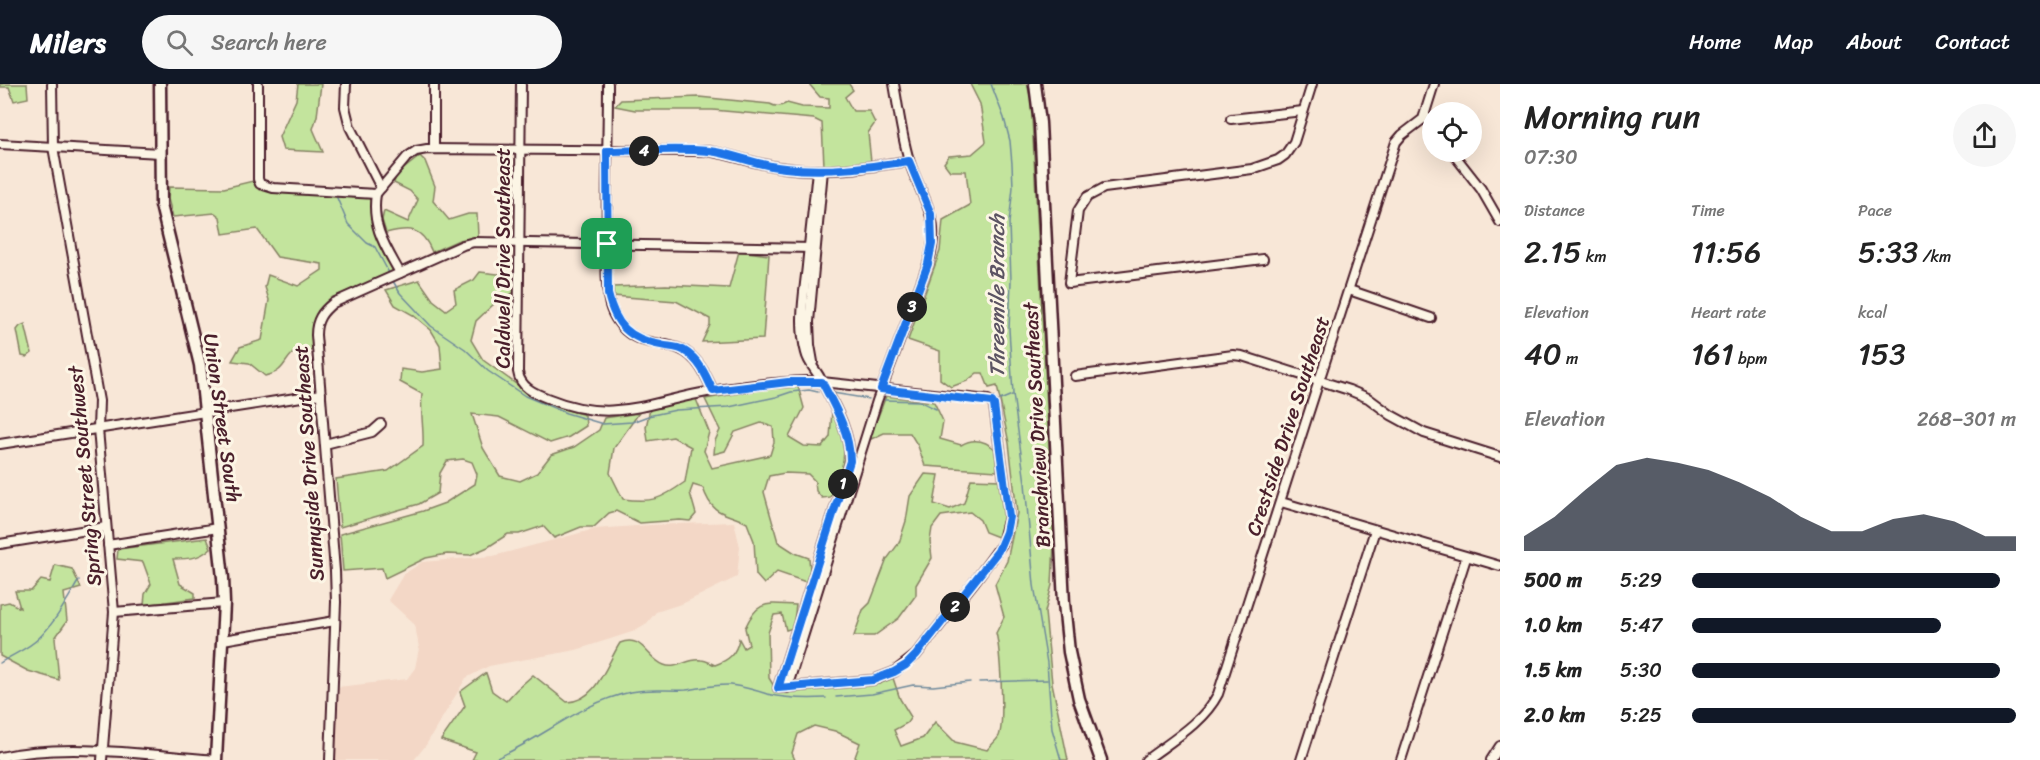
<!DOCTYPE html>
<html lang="en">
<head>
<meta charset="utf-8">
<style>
	:root { --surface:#fff; --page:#f6f6f6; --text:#222; --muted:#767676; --accent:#111827 }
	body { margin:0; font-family:Sriracha,sans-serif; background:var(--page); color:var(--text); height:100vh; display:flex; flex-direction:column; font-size:22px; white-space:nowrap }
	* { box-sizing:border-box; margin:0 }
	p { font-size:20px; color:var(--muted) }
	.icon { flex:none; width:33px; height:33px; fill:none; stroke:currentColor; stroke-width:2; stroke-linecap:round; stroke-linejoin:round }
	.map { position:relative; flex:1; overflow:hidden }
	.sheet { display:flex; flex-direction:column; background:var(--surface); width:540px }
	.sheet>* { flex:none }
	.tools { position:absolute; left:1422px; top:18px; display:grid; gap:12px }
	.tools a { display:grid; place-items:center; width:60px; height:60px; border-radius:50%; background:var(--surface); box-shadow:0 6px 24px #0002; font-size:30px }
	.pin { position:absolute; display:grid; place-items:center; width:51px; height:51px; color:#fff; margin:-26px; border-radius:12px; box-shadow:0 3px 9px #0006 }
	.km { position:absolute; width:30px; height:30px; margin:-15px; border-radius:50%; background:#222; color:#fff; font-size:16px; line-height:30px; text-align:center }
	.round { display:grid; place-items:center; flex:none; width:63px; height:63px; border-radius:32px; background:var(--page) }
	.head { display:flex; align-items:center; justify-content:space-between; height:102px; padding:0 24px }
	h1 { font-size:33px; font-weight:600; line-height:45px }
	.stats { display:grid; grid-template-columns:repeat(3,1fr); gap:9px; height:102px; padding:6px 24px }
	.stats div { display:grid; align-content:center }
	.stats b { font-size:30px; font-weight:600 }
	.stats small { font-size:16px; font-weight:400 }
	.stats p { font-size:16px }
	.chart { height:168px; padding:12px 24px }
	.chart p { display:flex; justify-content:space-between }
	.chart svg { width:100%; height:108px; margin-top:6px; fill:var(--accent); opacity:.7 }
	ul { padding:0 24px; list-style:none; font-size:20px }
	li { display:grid; grid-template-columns:96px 72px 1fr; align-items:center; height:45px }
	li i { height:15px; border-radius:8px; background:var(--accent) }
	header { display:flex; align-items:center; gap:36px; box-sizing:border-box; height:84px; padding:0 30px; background:var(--accent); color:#fff }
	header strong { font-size:28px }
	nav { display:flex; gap:33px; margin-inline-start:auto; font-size:21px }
	.search { width:420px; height:54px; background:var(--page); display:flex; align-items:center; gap:15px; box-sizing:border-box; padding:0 21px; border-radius:33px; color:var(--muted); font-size:22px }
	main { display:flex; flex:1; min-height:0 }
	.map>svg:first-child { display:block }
</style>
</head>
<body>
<header>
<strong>Milers</strong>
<div class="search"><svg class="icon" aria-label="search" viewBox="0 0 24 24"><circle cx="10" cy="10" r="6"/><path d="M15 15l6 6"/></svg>Search here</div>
<nav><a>Home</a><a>Map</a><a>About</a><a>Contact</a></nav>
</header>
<main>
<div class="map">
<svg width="1500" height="676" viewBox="0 0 1500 676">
	<rect width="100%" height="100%" fill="#f8e7d7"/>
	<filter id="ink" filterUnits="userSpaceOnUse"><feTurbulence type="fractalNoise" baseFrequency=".0167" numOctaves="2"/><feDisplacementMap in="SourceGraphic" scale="12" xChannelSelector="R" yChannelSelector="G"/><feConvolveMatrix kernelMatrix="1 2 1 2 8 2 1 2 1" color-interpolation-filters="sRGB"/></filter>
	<g filter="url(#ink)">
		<path fill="#f3d7c6" d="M734,438L740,463L737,493L684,519L656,528L647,539L632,548L576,566L489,582L466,594L426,661L414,676H334L338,603L407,595L415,584L419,564L415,541L388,516L403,491L422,478L493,472L595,445L650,441Z"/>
		<g fill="#c3e49d" stroke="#868264" stroke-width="1.5">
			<path d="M0,0H27L28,14L14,17L9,3H0Z"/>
			<path d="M298,0H321L317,32L313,45L323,68L283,66L279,53L296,16Z"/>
			<path d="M809,0H849L853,6L845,13L853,27H869L875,39L868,49L871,78L824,82L822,39L814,35L713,26H635L615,22L621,16L699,13L770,20C777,24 781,22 787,19L802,23L829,24V14L820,13Z"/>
			<path d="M970,0H1027L1031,15L1054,459L1052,501L1045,528L1052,599L1068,676H858L855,673L860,659L835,647L814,642L798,650L792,669L795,676H472L476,668L441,656L465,622L460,608L486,589L492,607L506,617L516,606L533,591L567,618C597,617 606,581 620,559C643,550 646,574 664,581C677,586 688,574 701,576C706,576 710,579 715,581C729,576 736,570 739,555L744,564L749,561L745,544C758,515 767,520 796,521L793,544L786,546L782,530L774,531L768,549L769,594L778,609L879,600L893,594L900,615L911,633L907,639L894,646L901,662L923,654L935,638L955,658L987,666C990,662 997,656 999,652C1005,638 1000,564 996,549L1004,533L995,500L1007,477L1017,429L1009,359L997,302L989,304L983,289H977L967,297L951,303L940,295V267L908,256L940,167L943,136L970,121L966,87H950L944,79L949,72L972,70L986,58L980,20Z"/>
			<path d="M420,72L425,77L435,102L433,117L449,136L468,130H477L478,153L459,156L432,168C422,143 410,143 386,149L382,136L384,127L408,138L418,116L410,107L394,99L396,91Z"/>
			<path d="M253,97L263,106L372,114C368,146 381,161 396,188L329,219L314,235V266L293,269C282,280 284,288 265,292L249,279L232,277L240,263L262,256L269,216L265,203L268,191L298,202L322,186V180L277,173L257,145L223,150L220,133L215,129L173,133L168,115L169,103L224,104Z"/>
			<path d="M739,167L769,171L763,255L702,258L710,241V235L676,217L613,212V203L666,201L729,204Z"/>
			<path d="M480,188L515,192V208L496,218L476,237L471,256L483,276L530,310L564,325L585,331L586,342L569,353L550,359L499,333L472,330L483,364L500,392L520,397L537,389L551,371L574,363L599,346L604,334L639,329L614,364L610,389L623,415C653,419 661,415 685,398L691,363L673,353L648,357L646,343L650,325L696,315L709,348L704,367L712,384L770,371L774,358L773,343L761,339L735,348L725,367L714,370L715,357L720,346L705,315L770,304L798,302L804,324L789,353L804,362L822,363L830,353L832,327C842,352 848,359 841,386C838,397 836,404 830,413L822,414L816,407L815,397L808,390L785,389L769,392L764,408L778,458L795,469L809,474L810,486L806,498L777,488L764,500L756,491L754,457L747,439C724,427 713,433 703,404L693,401L690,409L696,430L690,437L680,436L640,439L616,427L609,429L594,443H581L554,454L543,442L519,450H508L488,463L470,471L447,470L426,474L385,494L382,484L343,487L340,450L423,427L445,419L475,400L477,390L472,378L463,375L447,377L440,389L438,409L419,420L340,443L336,395L388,387L423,362C424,344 420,328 422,310L400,298L401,285L422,288L442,285L440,261L431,246L413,231L395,221L386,206L419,196L433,216L446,226L456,219L454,206L474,196Z"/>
			<path d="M25,240L32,269L27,273L22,272L17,246L20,242Z"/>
			<path d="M886,312L934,318L943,337L940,355L961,361C973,354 985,356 996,366L997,387L925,382L918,362L910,349H884L869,356Z"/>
			<path d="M925,390L939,391L934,420L950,425L964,419L971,395L1001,396L1004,432L998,453L985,448L980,436L970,428L941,432L932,444L930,457L932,474L916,501V511L899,534L874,552H854L863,526L870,519L887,475L899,459L906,437L910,412Z"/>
			<path d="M207,454L211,464C199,475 188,475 173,475L180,500L195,509V514L144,521L145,510L151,500L143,478L117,475L118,465Z"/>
			<path d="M55,481L72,485L81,504L64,509L67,537L55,554L59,596L28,587L0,572V520L9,518L20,524L15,507H31L41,496L50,498Z"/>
		</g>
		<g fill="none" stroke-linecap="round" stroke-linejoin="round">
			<g stroke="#6e899b" stroke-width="1.5">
				<path d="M991,0L1004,34L1010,57L1012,80L1013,103L1009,139L1011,197L1009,245L1013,310L1025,399L1034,501L1047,579L1052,645L1061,676"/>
				<path d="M337,114L348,140L367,159L375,163L389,189"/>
				<path d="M393,197L400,209L431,242L465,265L488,287L525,312L566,329L603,340L632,338L648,332L676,326L729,323L776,313L791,308L809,306L818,308"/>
				<path d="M833,309L869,315"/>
				<path d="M885,316L919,317L936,325"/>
				<path d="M1000,316L1012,311"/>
				<path d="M0,579C13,570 28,565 39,554C56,537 67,516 79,496"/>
				<path d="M979,598L1047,596"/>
				<path d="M836,613L872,610L913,601L933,602L970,598"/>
				<path d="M492,676C540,657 578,619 631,608C649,604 667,607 686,606C701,604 715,600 731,601C744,603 755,606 767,610C787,615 806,615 826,614"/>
			</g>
			<g stroke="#4a1f2b" stroke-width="12">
				<g id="minor">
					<path d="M52,0L53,63L99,317L98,345L114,528L102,676"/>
					<path d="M258,0V95L260,100L273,104L376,110L407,73L416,67L427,65L708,67C734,71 758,81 785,84C827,90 868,83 909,77"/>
					<path d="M346,0L345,23L350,43L381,104"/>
					<path d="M521,0L518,288C520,303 534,309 547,314C614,341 647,318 712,307C743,302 776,298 807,297L822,298L988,316L994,321L1009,433L1002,460L975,497L916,571L894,588L873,596L778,604L850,377C850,346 833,319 819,292C814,284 808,278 806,269C798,240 804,211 807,182C810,150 814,118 817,86"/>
					<path d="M608,0C608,50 606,100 607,150C607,170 605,190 608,210C609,223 615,236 625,246C643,262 661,257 680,265C697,272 706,291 713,307"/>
					<path d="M1425,31L1432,42"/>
					<path d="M1231,35L1303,27"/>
					<path d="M0,60L160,69"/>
					<path d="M434,65V0"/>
					<path d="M1452,68L1481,105L1500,138"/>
					<path d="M376,110C371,142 385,162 400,189"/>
					<path d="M1263,175L1069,199L1078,127L1087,113L1104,104L1252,85L1278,76L1285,71L1294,58L1312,0"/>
					<path d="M1349,206L1431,234"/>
					<path d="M813,278L810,261L809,238L823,86"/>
					<path d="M1075,292L1233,271L1242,272L1349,306L1368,314L1391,331L1424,349L1500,373"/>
					<path d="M0,360L321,310"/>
					<path d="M325,360L372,348L381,340"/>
					<path d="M1281,418L1500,482"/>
					<path d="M0,460L106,443"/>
					<path d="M108,461L218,444"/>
					<path d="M114,528L224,519"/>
					<path d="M223,556L335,537"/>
					<path d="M787,604L877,317L928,180C942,135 925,121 911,82C902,57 899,27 894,0"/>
					<path d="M0,673C67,658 148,671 216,676"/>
					<path d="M330,676L336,518L335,487L316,251C316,236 322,228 333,219L463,161L474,158L814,164"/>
					<path d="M1146,676C1171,657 1203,639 1218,610L1396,58L1402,51L1423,35L1434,0"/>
					<path d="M1301,676L1375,446"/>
					<path d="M1401,676L1466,474"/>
					<path d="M1491,676L1500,662"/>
				</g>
			</g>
			<g stroke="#4a1f2b" stroke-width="15">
				<g id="major">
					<path d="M160,0L161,121L200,281L223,494L224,519L216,676"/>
					<path d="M1035,0L1040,39L1064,519L1069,568L1079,615L1101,676"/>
				</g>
			</g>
			<use href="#minor" stroke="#fcf5e5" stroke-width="8"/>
			<use href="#major" stroke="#fcf5e5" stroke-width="10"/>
		</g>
	</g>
	<g fill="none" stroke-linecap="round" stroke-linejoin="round" filter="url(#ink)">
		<g stroke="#fff" stroke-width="12">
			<path id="route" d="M607,67C641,67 676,64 709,67C735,70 759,82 785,84C827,89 868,83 909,77L931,130L932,160L928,180L881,305L992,318L994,321L1009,433L1006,448L998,467L916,571L906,581L894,588L873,596L778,604L850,377C850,348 835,323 822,298H788L713,307C706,291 699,275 683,266C676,262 668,263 661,261C629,255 615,241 608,210Z"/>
		</g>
		<use href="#route" stroke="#1a73e8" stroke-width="8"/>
	</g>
	<g text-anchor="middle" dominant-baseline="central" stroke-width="6" stroke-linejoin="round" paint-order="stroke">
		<g font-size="20" fill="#4a1f2b" stroke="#fcf5e5">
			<text transform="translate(503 174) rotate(-90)">Caldwell Drive Southeast</text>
			<text transform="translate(222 334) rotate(82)">Union Street South</text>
			<text transform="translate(1037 341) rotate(-93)">Branchview Drive Southeast</text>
			<text transform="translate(1288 342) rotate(-72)">Crestside Drive Southeast</text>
			<text transform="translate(309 379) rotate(-94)">Sunnyside Drive Southeast</text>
			<text transform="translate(85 392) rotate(-95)">Spring Street Southwest</text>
		</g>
		<g font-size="21" font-style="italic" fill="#5c5463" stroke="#fcf5e5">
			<text transform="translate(997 212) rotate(-90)">Threemile Branch</text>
		</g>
	</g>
</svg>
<div class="tools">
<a><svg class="icon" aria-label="locate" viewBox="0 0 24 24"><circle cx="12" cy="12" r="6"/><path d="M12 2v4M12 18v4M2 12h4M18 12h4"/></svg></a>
</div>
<div class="pin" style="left:607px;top:160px;background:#1e9e55"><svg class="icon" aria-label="arrive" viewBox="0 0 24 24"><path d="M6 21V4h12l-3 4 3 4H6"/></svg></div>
<b class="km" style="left:843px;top:400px">1</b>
<b class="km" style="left:955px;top:523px">2</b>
<b class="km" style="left:912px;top:223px">3</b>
<b class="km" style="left:644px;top:67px">4</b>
</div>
<section class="sheet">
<div class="head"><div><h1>Morning run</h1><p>07:30</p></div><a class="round"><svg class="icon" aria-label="share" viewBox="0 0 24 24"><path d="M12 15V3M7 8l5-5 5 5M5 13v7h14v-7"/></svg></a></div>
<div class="stats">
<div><p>Distance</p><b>2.15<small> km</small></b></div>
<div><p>Time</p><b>11:56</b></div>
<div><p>Pace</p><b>5:33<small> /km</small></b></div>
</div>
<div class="stats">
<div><p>Elevation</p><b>40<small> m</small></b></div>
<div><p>Heart rate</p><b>161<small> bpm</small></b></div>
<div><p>kcal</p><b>153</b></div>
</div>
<div class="chart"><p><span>Elevation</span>268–301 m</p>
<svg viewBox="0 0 160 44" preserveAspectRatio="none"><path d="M0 44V38L10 30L20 19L30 9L40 6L50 8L60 11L70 16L80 22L90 30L100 36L110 36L120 31L130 29L140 32L150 38L160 38V44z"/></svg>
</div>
<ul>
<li><b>500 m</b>5:29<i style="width:95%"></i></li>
<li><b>1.0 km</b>5:47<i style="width:77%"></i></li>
<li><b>1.5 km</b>5:30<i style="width:95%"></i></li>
<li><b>2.0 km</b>5:25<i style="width:100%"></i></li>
</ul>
</section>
</main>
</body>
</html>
